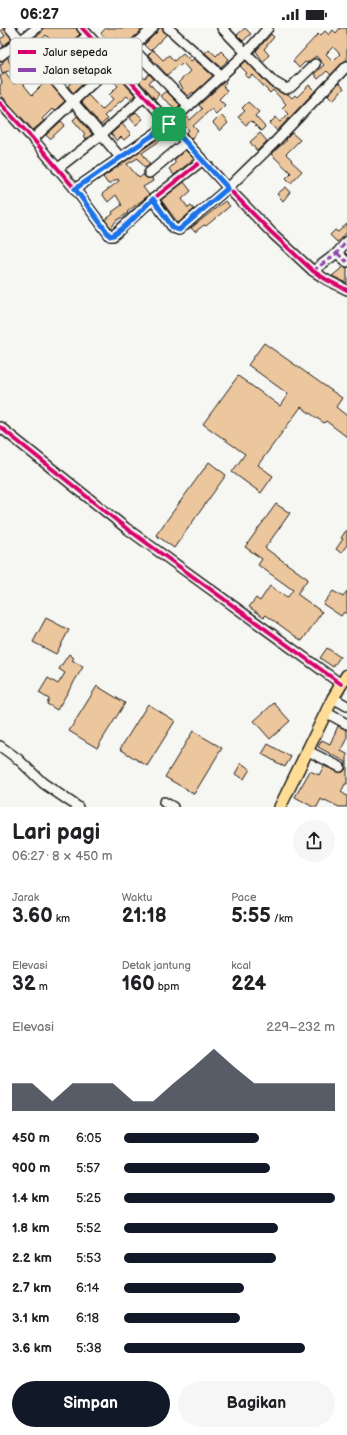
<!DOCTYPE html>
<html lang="id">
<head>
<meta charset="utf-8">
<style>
	:root { --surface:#fff; --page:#f6f6f6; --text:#202124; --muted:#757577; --accent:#111827 }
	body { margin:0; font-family:"Balsamiq Sans",sans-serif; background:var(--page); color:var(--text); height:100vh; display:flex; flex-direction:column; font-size:15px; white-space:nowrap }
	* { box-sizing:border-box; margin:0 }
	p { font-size:13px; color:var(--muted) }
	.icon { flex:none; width:22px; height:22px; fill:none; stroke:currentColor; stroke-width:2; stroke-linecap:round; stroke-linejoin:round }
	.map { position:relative; height:779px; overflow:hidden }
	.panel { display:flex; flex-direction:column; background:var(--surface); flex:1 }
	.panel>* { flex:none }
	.pin { position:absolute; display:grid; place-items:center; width:34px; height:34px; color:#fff; margin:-17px; border-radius:8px; box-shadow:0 2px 6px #0006 }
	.round { display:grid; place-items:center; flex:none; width:42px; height:42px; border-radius:21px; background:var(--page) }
	.head { display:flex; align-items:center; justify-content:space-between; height:68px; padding:0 12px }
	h1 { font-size:22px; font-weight:600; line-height:30px }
	.metrics { display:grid; grid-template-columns:repeat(3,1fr); gap:6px; height:68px; padding:4px 12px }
	.metrics div { display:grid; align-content:center }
	.metrics b { font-size:20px; font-weight:600 }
	.metrics small { font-size:11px; font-weight:400 }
	.metrics p { font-size:11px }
	.chart { height:112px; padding:8px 12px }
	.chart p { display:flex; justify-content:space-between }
	.chart svg { width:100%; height:72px; margin-top:4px; fill:var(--accent); opacity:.7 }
	.cta { display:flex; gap:8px; margin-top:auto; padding:8px 12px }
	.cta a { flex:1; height:46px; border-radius:24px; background:var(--accent); color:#fff; font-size:16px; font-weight:600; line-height:46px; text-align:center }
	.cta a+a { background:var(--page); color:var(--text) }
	ul { padding:0 12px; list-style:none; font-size:13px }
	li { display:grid; grid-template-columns:64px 48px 1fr; align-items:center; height:30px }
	li i { height:10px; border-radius:5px; background:var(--accent) }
	.status { display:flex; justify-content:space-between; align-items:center; height:28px; padding:0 20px; background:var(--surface); direction:ltr }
	.status svg { height:11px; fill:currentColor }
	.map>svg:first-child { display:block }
</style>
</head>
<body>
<div class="status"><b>06:27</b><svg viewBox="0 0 49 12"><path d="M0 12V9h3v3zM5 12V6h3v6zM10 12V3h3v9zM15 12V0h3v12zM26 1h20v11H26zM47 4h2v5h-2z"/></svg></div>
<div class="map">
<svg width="347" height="779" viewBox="0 0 347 779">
	<rect width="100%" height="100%" fill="#f6f6f2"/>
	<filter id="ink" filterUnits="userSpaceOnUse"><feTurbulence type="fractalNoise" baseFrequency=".025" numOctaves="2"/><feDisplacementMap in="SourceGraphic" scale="8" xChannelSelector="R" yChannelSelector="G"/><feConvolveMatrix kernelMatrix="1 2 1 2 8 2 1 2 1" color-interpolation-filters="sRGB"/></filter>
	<g filter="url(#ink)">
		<g fill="#ecc69c" stroke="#1c1c1c" fill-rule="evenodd">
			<path d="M4,0L12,11L3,18L0,11L5,8L1,2Z"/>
			<path d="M43,0H76L80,6L49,34L47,32L54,26L51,23L57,18L46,7L39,14L43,17L37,23L29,13L41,5Z"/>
			<path d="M106,0H138L141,3L124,18L117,10L108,18L103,12L105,10L101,5Z"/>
			<path d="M159,0H162L166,7L150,23L144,17L157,4Z"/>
			<path d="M245,0L251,6L243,13L237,7Z"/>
			<path d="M340,0H347V32L343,34L331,47L327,43L318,51L314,46L324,37L316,28L307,35L305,34L299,40L293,33L318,6L320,8L325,3L329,7L333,2L336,5ZM333,19L340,26L333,33L326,26Z"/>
			<path d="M271,6L274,9L264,21L269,27L263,34L256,23Z"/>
			<path d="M88,15L93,21L92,23L101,32L98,34L102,38L73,65L68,58L77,48L68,39L61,46L58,42Z"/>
			<path d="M209,21L216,28L221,23L229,31L221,39L205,25Z"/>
			<path d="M153,22L163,32L169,27L174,33L183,25L191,33L194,31L213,48L194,65L193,64L188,68L181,62L183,60L178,55L190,43L183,35L180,38L178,37L167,47L148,27Z"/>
			<path d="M8,29L9,34H10L12,42L2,45L0,36L3,35V33Z"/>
			<path d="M246,33L270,58L283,66H288L292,70L295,67L297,69L309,57L315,63L277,103L270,95L276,89L280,94L288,86L282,80L286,76L273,62L270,65L253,47L249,50L245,47L247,45L240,38Z"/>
			<path d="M135,40L145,51L149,46L154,51L149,55L159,66L155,71L131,44Z"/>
			<path d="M5,44L14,56L20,52L32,67L47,52L65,73L54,83L52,81L42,91L44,93L33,102L0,66V57L2,55L0,48Z"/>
			<path d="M114,44L135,67L130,71L127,68L117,76L104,88L107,91L101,97L81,74L88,67L102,82L113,71L109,67L118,58L111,50L110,51L108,49Z"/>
			<path d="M225,53L226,54L223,58L227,63L219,71L225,77L216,86L211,81L193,98L198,103L191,111L186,105L189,102L181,94L186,88L190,92L202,81L199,77Z"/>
			<path d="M339,55L344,60L333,72L328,67Z"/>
			<path d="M166,63L180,77L176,81L160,68Z"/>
			<path d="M248,74L259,84L255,88L265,99L261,103L251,93L246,97L238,89L245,83L242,80Z"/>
			<path d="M136,84L143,91L136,97L130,90Z"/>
			<path d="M221,87L228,95L220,103L213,95Z"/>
			<path d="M77,88L92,106L86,111L83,108L85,106L73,92Z"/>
			<path d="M61,93L65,97L50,111L46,107Z"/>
			<path d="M122,96L131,106L124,112L121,109L117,113L111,106Z"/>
			<path d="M260,105L267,113L257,123L250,114Z"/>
			<path d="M292,105L300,112L286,126L292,132L291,133L302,143L291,155L286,150L291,145L271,126L287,112L286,111Z"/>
			<path d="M159,110L161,112L142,125L150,136L145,140L138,130L127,136L139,150L143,147L147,150H152L153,153L143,159L149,167L127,184L128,185L116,193L111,200L105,192L113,186L112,184L122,177L116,167L108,174L102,166L119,153L118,151L108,156L103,149Z"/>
			<path d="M185,122L194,131L174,147L169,141L176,134L174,132Z"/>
			<path d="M184,154L191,163L182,171L188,180L191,178L194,181L178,195L161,172Z"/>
			<path d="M286,159L290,164L283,173L277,166Z"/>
			<path d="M225,173L230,178L206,198L204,197L195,204L191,200Z"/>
			<path d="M347,196V204L337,214L330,207L335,202L338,204Z"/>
			<path d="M343,239L347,240V255L332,248Z"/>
			<path d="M264,315L342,370L336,379L347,388V409L326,393L324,395L301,379L258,437L273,448L261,465L232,444L245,426L203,396L238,348L280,378L288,366L248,337Z"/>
			<path d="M209,434L226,447L174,520L156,507Z"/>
			<path d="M276,476L290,485L265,520L308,551L297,566L322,584L302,613L266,587L264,589L249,579L256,570L260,573L270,558L287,570L293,562L258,537L262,531L245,519Z"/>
			<path d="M347,501V517L341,525L336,521L343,511L341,510Z"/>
			<path d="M333,563L343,569L347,563V586L344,584L341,588L323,576Z"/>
			<path d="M46,590L69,602L56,626L33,614Z"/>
			<path d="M327,620L340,629L333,639L320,630Z"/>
			<path d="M69,626L74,630L72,632L83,639L57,682L47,676L49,671L39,665L48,650L58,656L65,645L59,641Z"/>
			<path d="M97,658L125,675L97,720L69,703Z"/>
			<path d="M274,675L290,693L270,711L254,693Z"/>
			<path d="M148,676L175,693L147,738L120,721Z"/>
			<path d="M338,698L347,702V712L341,723L347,726V756H345L341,764L347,768V779H339L325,772L324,773L321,771L317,779H313L295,769L310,743L319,747L324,738L338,744H343L345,742L346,734L318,719L322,712L330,716Z"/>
			<path d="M193,703L222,720L194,766L165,749Z"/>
			<path d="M268,716L291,729L285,739L262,726Z"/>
			<path d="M241,735L250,741L244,751L235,746Z"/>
		</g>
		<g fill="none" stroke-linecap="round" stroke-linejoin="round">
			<g stroke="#1c1c1c" stroke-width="12">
				<g id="minor">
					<path d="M10,0L120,129"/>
					<path d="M82,0L228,160L271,204L313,243L327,252L347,262"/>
					<path d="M168,0L222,48"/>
					<path d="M222,0L274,54L286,61L291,59L315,36"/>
					<path d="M132,20L189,78"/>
					<path d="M0,28L37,0"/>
					<path d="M47,44L88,7"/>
					<path d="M0,75L33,111L75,161L110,208H113L153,171L203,132"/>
					<path d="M33,111L114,35L153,0"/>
					<path d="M57,141L101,107L144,68"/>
					<path d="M149,145L186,114"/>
					<path d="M75,161L169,96L246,25L268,0"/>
					<path d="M153,171L173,200L179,202L228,160L274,115L347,38"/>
					<path d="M337,225L347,234"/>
					<path d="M313,243L337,225L347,213"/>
					<path d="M0,399L126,500L341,656"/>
					<path d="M333,670L347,678"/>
					<path d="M327,685L347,696"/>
					<path d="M0,718L18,731L43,755L78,779"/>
					<path d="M308,723L340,739"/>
					<path d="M164,774L173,779"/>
				</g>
			</g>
			<g stroke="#1c1c1c" stroke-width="14">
				<path id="major" d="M280,779L333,670L347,647"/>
			</g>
			<use href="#minor" stroke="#f6f6f2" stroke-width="9"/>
			<use href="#major" stroke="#ffdd96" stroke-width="11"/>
			<g stroke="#8e44ad" stroke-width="3" stroke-dasharray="6 3" stroke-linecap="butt">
				<path d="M337,225L347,234"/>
				<path d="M313,243L337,225L347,213"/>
			</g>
			<g stroke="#f6f6f2" stroke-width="6">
				<g id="cycleway">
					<path d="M82,0L228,160L271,204L313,243L327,252L347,262"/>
					<path d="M0,75L33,111L75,161L110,208H113L153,171L203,132"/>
					<path d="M0,399L126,500L341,656"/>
				</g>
			</g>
			<use href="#cycleway" stroke="#d6006c" stroke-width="4"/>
		</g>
	</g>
	<g fill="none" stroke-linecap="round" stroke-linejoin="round" filter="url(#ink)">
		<g stroke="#fff" stroke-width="8">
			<path id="route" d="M169,96L228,160L179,202L173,200L153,171C144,179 120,207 110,208L75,161Z"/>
		</g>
		<use href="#route" stroke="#1a73e8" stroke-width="5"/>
	</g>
	<rect x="10" y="10" width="132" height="46" rx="6" fill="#f6f6f2" stroke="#b5b5b2" stroke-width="1"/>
	<rect x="18" y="22" width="18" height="4" fill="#d6006c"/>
	<rect x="18" y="40" width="18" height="4" fill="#8e44ad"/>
	<g font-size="11" fill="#1c1c1c">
		<text x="43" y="28">Jalur sepeda</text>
		<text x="43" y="46">Jalan setapak</text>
	</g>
</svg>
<div class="pin" style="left:169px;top:96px;background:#1e9e55"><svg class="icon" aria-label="arrive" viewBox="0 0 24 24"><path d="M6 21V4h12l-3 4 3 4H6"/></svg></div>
</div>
<section class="panel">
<div class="head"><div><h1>Lari pagi</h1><p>06:27 · 8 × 450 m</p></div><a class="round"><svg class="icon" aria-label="share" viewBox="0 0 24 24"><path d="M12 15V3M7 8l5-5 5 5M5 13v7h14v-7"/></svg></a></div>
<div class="metrics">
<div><p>Jarak</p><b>3.60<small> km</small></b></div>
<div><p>Waktu</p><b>21:18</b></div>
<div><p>Pace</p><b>5:55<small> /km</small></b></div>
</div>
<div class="metrics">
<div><p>Elevasi</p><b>32<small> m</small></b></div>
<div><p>Detak jantung</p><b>160<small> bpm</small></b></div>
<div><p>kcal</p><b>224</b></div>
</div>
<div class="chart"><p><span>Elevasi</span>229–232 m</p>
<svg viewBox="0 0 160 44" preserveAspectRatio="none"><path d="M0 44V27L10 27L20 38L30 27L40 27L50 27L60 38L70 38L80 27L90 17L100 6L110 17L120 27L130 27L140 27L150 27L160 27V44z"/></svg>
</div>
<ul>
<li><b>450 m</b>6:05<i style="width:64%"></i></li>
<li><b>900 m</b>5:57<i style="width:69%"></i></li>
<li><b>1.4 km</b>5:25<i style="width:100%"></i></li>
<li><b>1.8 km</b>5:52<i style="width:73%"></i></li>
<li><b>2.2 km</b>5:53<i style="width:72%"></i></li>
<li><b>2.7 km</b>6:14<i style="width:57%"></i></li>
<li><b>3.1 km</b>6:18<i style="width:55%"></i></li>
<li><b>3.6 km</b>5:38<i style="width:86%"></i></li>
</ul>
<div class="cta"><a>Simpan</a><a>Bagikan</a></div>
</section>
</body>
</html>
